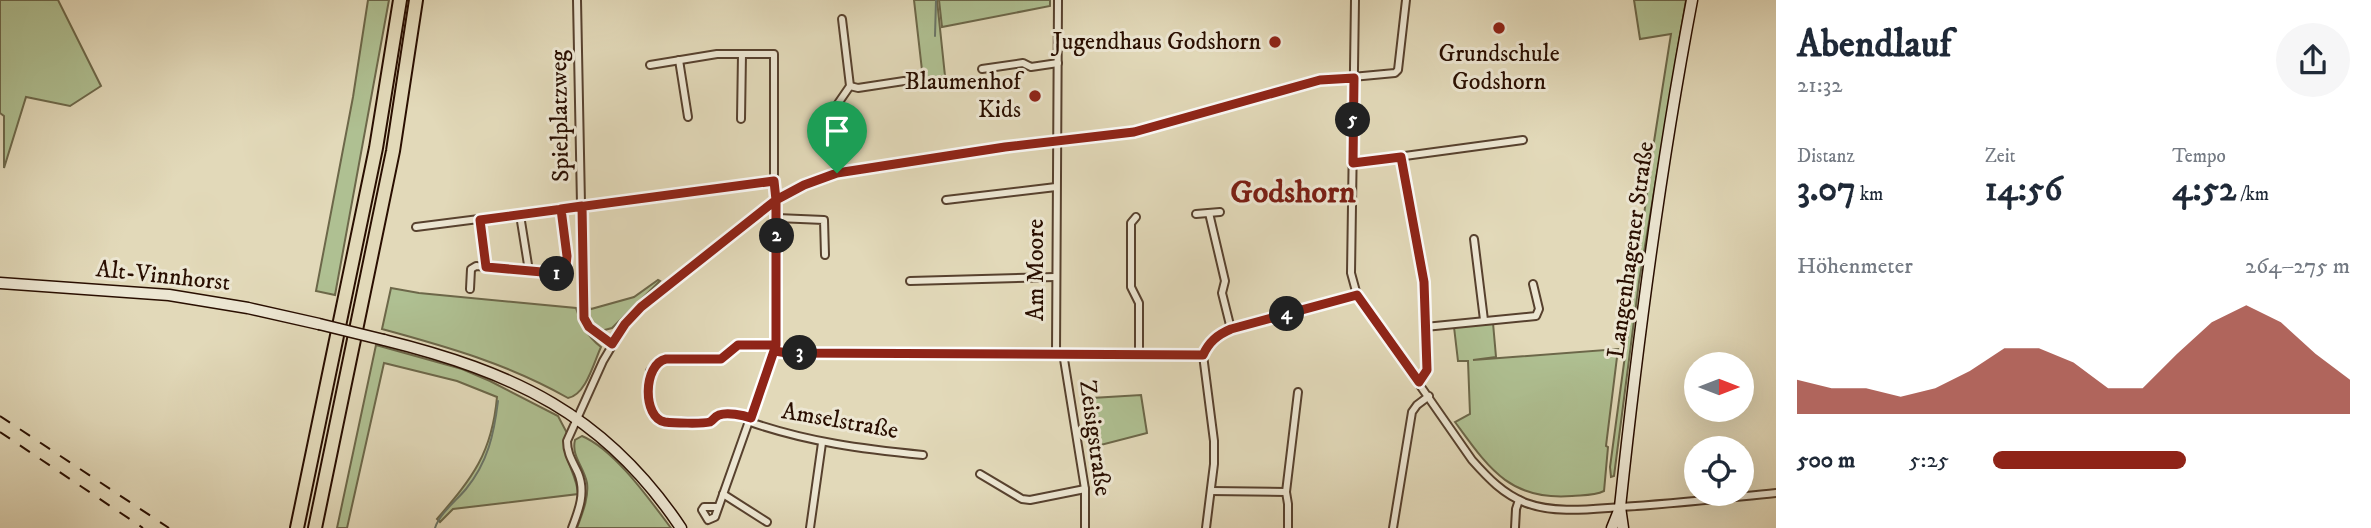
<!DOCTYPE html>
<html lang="de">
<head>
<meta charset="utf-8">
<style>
	:root { --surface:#fff; --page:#f6f6f7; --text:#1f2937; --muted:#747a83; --accent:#8f2418 }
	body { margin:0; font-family:"IM FELL DW Pica",serif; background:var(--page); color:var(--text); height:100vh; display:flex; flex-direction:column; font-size:26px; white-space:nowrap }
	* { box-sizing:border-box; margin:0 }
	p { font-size:23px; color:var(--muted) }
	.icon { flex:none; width:38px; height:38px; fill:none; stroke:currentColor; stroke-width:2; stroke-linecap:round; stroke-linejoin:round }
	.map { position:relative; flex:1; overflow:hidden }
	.sheet { display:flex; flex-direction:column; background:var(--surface); width:595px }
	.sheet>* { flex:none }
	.needle { width:46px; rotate:90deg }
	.buttons { position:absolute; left:1684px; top:352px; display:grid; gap:14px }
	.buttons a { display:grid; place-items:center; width:70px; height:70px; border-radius:50%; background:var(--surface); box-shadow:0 7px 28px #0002; font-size:35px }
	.pin { position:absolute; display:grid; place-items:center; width:60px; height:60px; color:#fff; margin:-72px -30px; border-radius:50% 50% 50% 0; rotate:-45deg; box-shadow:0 0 7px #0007 }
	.pin .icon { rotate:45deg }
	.km { position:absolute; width:35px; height:35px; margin:-18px; border-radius:50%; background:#222; color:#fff; font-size:19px; line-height:35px; text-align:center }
	.round { display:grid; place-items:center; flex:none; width:74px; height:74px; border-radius:37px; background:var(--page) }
	.head { display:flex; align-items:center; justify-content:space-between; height:119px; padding:0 21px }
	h1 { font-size:38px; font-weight:800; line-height:52px }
	.figures { display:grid; grid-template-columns:repeat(3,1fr); gap:10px; height:119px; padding:7px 21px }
	.figures div { display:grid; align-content:center }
	.figures b { font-size:35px; font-weight:800 }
	.figures small { font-size:19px; font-weight:400 }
	.figures p { font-size:19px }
	.chart { height:196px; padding:14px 21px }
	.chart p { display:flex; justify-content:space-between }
	.chart svg { width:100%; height:126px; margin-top:7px; fill:var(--accent); opacity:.7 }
	ul { padding:0 21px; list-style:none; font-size:23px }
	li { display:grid; grid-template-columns:112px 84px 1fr; align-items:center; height:52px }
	li i { height:18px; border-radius:9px; background:var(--accent) }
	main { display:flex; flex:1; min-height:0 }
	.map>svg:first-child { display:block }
</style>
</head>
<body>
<main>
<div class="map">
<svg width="1776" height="528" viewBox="0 0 1776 528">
	<rect width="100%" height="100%" fill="#e2d9b9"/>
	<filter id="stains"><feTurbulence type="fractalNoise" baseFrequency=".00286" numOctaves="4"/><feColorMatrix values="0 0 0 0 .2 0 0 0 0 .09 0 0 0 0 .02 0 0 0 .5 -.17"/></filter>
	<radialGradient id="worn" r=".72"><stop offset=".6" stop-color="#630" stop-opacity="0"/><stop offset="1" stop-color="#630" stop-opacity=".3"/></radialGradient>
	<g fill="#afc092" stroke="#6c6749" stroke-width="2">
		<path d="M0,0H58L101,86L70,106L26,97L4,168V116L0,113Z"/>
		<path d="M368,0H389L335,295L316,291L353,97Z"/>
		<path d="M914,0H937L945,76L923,79Z"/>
		<path d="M939,0H1050V6L942,27Z"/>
		<path d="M1634,0H1686L1639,282L1614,476L1611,477L1610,467L1653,148L1671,34L1640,39Z"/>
		<path d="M658,280L660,281L612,328L601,331L591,323L588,305L591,309L634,297Z"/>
		<path d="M391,288L419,293L576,308C581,324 587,336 601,347C594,362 586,395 568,398C508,364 448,347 382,329Z"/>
		<path d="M1493,323L1496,357L1473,360L1618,349L1606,446L1608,447L1604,491C1594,496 1583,495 1572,496C1509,501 1488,467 1455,422L1470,414L1468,361H1458L1454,327Z"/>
		<path d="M376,345L462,369L490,381L558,416L567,433C559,456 577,472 578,494L453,509L440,522L437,519C473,477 492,453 497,397L457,381L384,363L347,528H337Z"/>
		<path d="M1141,395L1147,433L1093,447L1092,398Z"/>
		<path d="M582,436C615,450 649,499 671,528H577C582,514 589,498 587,483C584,467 571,456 575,440Z"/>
	</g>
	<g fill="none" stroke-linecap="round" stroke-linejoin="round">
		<g stroke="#6a7567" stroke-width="2">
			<path d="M935,36L936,0"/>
			<path d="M435,528C440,513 456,501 466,489C488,462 494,434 498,401"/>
		</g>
		<g stroke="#57412e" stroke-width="10">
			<g id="street">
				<path d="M577,0L583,307L589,327L612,344"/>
				<path d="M1355,0L1351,273L1357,295L1472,460C1488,478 1503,494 1526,503C1556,514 1591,509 1621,507C1673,504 1725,498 1776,493"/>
				<path d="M679,60L688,117"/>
				<path d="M650,65L717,54H774V181L777,218L776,345L715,517L708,520L702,510L704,507H718"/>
				<path d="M982,69L1023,63L1031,67L1058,63"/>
				<path d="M850,86L858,88L904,81"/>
				<path d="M741,119L742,54"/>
				<path d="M1401,157L1424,282L1427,370L1419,382"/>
				<path d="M1353,163L1523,140"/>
				<path d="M837,173L828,118L850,86L842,19"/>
				<path d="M946,200L1056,187"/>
				<path d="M1209,213L1225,281L1222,293L1231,329"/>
				<path d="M1196,214L1220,212"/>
				<path d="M520,215L529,271"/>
				<path d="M1136,217L1131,223V287L1139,303V354"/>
				<path d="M777,218L824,220L825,255"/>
				<path d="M480,220L487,267"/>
				<path d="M416,227L774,181"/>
				<path d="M1474,239L1484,320"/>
				<path d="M910,281L1055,277"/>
				<path d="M470,289L471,269L476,266L564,274L567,256L561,209"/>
				<path d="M1425,327L1536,316L1539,309L1533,284"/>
				<path d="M775,351L787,353L1203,355"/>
				<path d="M1056,353L1058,0"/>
				<path d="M1063,353L1085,489V528"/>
				<path d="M1203,355L1214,441V464L1206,528"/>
				<path d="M1203,355C1209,342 1217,335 1231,329L1357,295"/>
				<path d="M751,418L742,415H720L710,422L662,421L650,409V371L663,360L721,359L738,345H776"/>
				<path d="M750,422C808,442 862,449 923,455"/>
				<path d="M980,474L1022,499L1030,500L1085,489"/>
				<path d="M1211,491L1286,492"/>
				<path d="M723,494L767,522"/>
				<path d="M572,528C579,510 586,492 578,473C573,462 567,454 567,441L603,361L625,324L657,293L747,222L776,200L804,185L837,173L869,167L1005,147L1134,132L1320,80L1395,73L1398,70L1406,0"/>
				<path d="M810,528L822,443"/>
				<path d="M1288,528V504L1286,492L1298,392"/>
				<path d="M1393,528L1412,412L1417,405L1429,396"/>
				<path d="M1515,528L1516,509L1519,500"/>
			</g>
		</g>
		<g stroke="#290e00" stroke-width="13">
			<g id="secondary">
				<path d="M0,283L169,295L248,308L319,324"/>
				<path d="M384,340C513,372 605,414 681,528"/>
				<path d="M1612,528L1620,508"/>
				<path d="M1623,528L1620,507C1638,337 1660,168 1692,0"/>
			</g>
		</g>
		<g stroke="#290e00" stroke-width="16">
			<g id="highway">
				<path d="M297,528L376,148L400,0"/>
				<path d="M315,528L393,151L416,0"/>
			</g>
		</g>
		<use href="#street" stroke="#ece6d2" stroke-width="6"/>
		<use href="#secondary" stroke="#ece6d2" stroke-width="10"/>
		<use href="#highway" stroke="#e2d9b9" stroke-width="12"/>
		<g stroke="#290e00" stroke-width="2" stroke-dasharray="12 12" stroke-linecap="butt">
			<path d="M0,416L169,528"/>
			<path d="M0,432L143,528"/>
		</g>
		<g stroke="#290e00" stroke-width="13" stroke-linecap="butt">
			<path id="secondary-bridge" d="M319,324L384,340"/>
		</g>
		<use href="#secondary-bridge" stroke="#ece6d2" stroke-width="10"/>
	</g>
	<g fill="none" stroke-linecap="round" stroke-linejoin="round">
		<g stroke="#fff" stroke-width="14">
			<path id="route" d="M837,173L804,185L776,200L774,181L480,220L486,267L565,274L567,256L561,209L582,206L584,318L589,327L612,344L625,324L641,307L776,200V345L751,418C743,415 727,412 719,415C714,417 714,420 710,422C702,424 673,423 665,422C642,418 643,364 666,359H721L738,345H776L775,351L787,353L1203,355C1209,342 1217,335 1231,329L1357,295L1419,382L1427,370L1424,282L1401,157L1353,163L1354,78L1320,80L1134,132L1005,147L837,173"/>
		</g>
		<use href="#route" stroke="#8f2418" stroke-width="9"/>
	</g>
	<g fill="#8f2418" stroke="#ece6d2" stroke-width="2.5">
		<circle cx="1499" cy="28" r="7"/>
		<circle cx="1275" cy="42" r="7"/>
		<circle cx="1035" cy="96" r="7"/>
	</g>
	<g text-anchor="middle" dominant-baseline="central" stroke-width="6" stroke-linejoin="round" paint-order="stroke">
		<g font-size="24" fill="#290e00" stroke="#ece6d2" text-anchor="end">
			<text x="1261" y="42">Jugendhaus Godshorn</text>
			<text x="1499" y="54" text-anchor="middle">Grundschule<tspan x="1499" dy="28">Godshorn</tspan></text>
			<text x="1021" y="82">Blaumenhof<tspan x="1021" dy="28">Kids</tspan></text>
		</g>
		<g font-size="24" fill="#290e00" stroke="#ece6d2">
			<text transform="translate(560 116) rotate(-91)">Spielplatzweg</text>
			<text transform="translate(1631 250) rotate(-82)">Langenhagener Straße</text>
			<text transform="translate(1036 270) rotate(-90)">Am Moore</text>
			<text transform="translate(163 276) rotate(6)">Alt-Vinnhorst</text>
			<text transform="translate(840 421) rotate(10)">Amselstraße</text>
			<text transform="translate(1095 438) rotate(82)">Zeisigstraße</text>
		</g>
		<g font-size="32" font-weight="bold" fill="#7a1f14" stroke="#ece6d2">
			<text x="1293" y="193">Godshorn</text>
		</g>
	</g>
	<rect width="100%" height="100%" filter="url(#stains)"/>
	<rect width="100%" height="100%" fill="url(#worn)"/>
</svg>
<div class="buttons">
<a><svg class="needle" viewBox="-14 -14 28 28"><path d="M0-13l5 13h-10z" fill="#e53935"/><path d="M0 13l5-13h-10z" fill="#747a83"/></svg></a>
<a><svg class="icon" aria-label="locate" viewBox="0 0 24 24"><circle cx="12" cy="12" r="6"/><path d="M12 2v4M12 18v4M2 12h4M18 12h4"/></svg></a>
</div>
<div class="pin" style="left:837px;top:173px;background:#1e9e55"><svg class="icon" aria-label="arrive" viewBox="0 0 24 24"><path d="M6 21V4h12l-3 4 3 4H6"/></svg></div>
<b class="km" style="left:557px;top:274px">1</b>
<b class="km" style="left:777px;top:236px">2</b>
<b class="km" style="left:800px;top:353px">3</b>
<b class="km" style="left:1287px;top:314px">4</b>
<b class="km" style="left:1353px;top:120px">5</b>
</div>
<section class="sheet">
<div class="head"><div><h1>Abendlauf</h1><p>21:32</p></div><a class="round"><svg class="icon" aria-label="share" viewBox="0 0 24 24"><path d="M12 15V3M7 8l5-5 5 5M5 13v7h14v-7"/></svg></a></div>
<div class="figures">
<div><p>Distanz</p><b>3.07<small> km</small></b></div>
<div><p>Zeit</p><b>14:56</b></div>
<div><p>Tempo</p><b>4:52<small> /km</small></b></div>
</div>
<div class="chart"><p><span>Höhenmeter</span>264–275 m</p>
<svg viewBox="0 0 160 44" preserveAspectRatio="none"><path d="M0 44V32L10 35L20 35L30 38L40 35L50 29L60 21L70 21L80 26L90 35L100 35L110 23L120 12L130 6L140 12L150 23L160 32V44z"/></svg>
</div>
<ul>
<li><b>500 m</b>5:25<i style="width:54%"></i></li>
</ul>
</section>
</main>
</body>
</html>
